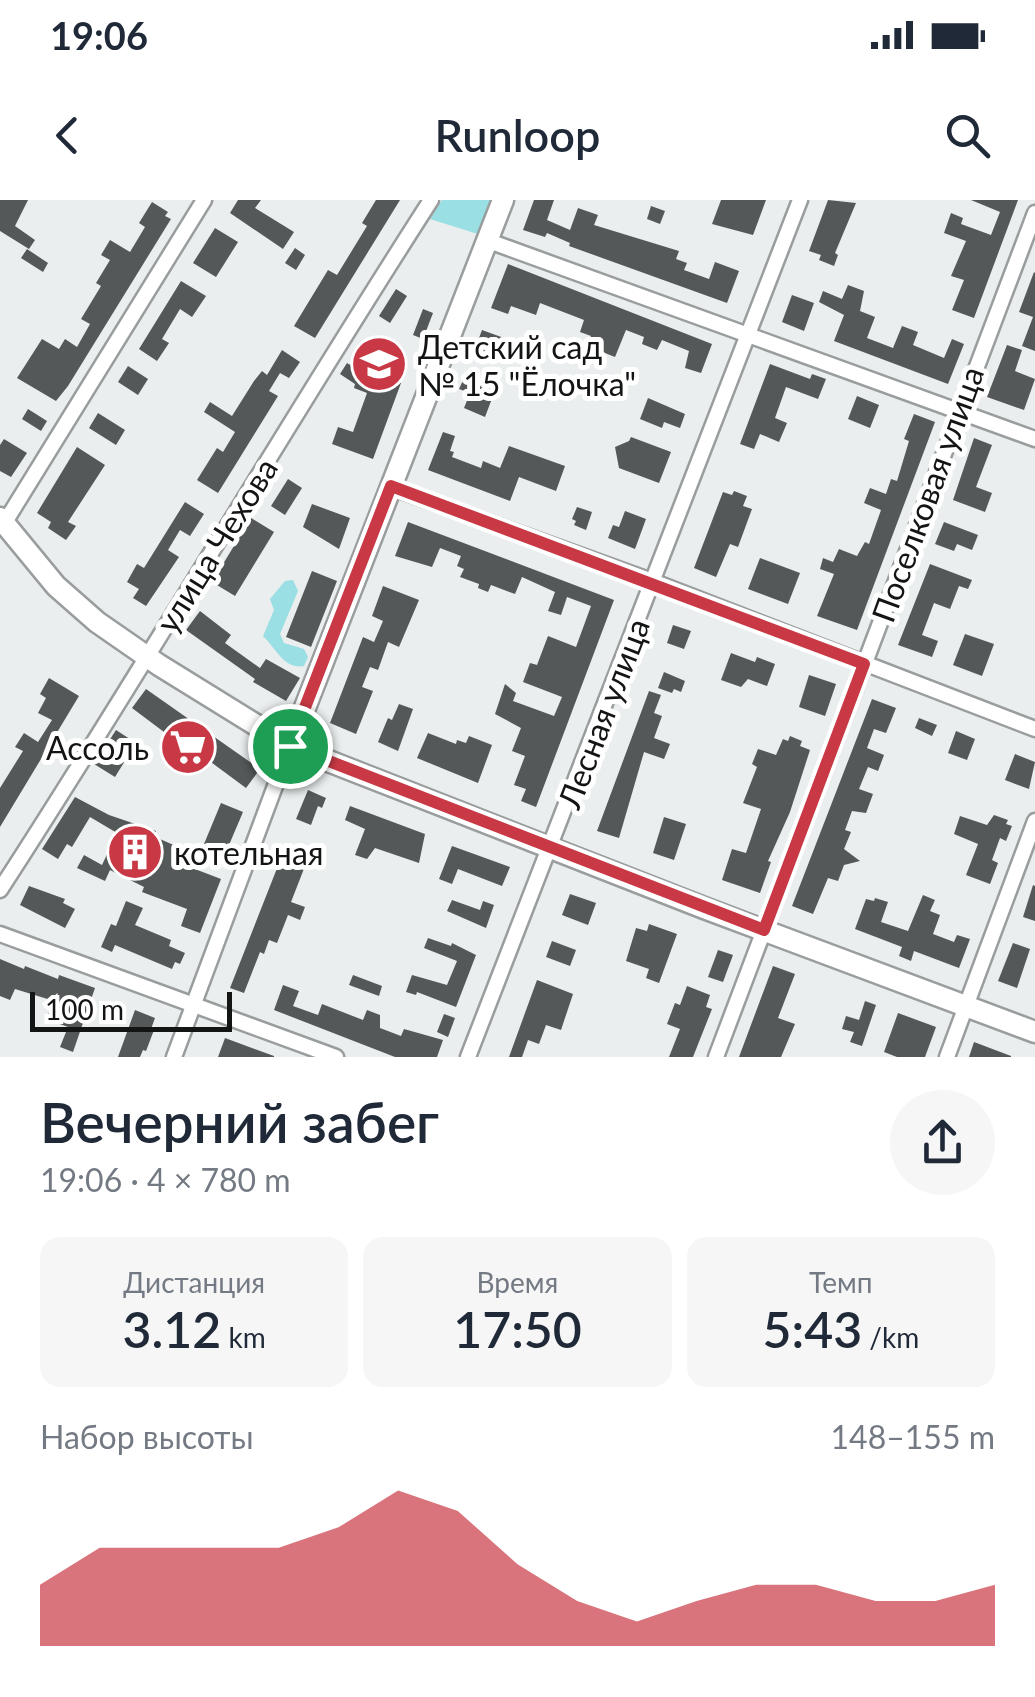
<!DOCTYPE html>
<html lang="ru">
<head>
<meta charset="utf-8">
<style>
	:root { --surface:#fff; --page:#f6f6f7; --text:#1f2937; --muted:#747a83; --accent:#c93945 }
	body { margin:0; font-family:Lato,sans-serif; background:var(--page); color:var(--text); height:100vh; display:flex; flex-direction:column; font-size:38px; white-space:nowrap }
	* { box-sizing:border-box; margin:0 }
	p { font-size:32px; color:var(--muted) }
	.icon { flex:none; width:55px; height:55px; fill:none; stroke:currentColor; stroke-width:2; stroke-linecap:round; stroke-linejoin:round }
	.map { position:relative; height:857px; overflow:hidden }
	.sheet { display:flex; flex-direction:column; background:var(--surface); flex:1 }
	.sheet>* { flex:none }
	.scale { position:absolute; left:30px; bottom:25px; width:202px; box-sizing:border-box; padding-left:10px; border:5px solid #131414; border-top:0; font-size:28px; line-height:35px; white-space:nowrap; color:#131414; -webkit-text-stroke:8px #fff; paint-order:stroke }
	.pin { position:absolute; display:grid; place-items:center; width:85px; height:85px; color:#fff; margin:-42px; border:5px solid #fff; border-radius:50%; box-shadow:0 2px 10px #0007 }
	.round { display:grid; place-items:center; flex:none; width:105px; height:105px; border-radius:52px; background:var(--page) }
	.head { display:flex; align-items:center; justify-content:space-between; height:170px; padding:0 40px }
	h1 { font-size:55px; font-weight:600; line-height:75px }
	.figures { display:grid; grid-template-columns:repeat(3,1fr); gap:15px; height:170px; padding:10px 40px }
	.figures div { display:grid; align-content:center; border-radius:20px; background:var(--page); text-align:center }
	.figures b { font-size:50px; font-weight:600 }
	.figures small { font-size:28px; font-weight:400 }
	.figures p { font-size:28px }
	.chart { height:280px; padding:20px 40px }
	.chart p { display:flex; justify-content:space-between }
	.chart svg { width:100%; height:180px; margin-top:10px; fill:var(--accent); opacity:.7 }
	.status { display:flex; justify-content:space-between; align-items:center; height:70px; padding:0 50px; background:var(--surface); direction:ltr }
	.status svg { height:28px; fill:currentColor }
	header { display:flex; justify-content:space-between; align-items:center; height:130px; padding:0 40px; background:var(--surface); font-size:45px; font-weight:600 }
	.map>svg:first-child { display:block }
</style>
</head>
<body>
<div class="status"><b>19:06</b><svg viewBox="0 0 49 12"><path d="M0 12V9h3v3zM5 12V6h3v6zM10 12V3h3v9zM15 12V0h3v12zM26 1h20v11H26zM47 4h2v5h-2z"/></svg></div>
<header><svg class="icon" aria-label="back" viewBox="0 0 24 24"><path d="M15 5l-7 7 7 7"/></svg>Runloop<svg class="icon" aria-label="search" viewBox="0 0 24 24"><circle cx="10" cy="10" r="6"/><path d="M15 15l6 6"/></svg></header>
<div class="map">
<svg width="1035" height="857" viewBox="0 0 1035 857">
	<rect width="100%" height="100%" fill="#eaeeee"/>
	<g fill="#9adfe4">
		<path d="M442,0H495L481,35L430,19Z"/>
		<path d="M293,380L298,391L280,434L284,443L304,449L308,457L304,466C284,470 276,448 263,436L274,410L270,399L285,381Z"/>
	</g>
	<g fill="#545858">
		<path d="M0,0H28L15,26L35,40L29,49L0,31Z"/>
		<path d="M238,0H261L255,8L294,32L283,49L230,13Z"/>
		<path d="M376,0H400L315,138L294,126L328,70L337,75L367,26L362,23Z"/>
		<path d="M534,0H554L547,20L570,30L578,8L598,15L594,25L679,51L676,59L687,63L684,70L709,79L715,62L739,71L727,103L569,46L570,43L547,33L545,37L523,30Z"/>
		<path d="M721,0H766L753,35L712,24Z"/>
		<path d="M828,0L856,3L835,53L838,55L834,66L819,60L821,55L809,51Z"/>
		<path d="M971,0H1018L974,118L952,110L964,80L951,76L966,41L944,33L951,13L963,18L961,24L991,35L1000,12Z"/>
		<path d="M152,2L168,12L165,16L171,19L68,186L56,201L17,178L42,139L59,149L65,139L77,147L90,124L81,119L101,86L96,83L110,60L101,55L110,40L130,52L145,27L139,23Z"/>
		<path d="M651,6L665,11L660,24L647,19Z"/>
		<path d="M215,28L238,42L216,77L193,63Z"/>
		<path d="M295,48L305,55L296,70L285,63Z"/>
		<path d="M27,49L48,63L43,72L21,58Z"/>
		<path d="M508,64L712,144L701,173L685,168L689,151L662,140L657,150L642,144L644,137L626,130L615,157L587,146L591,136L580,132L584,120L540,103L536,115L511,106L508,114L491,108Z"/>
		<path d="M1034,72L1035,73V151L1022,146L1033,117L1019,112Z"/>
		<path d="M181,81L206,96L192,117L180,109L162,139L169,143L157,161L139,149Z"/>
		<path d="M848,85L864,91L860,111L875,117L867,138L893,148L902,126L918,132L913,145L944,158L952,139L964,144L948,184L834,141L844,115L819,102L823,91L842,99Z"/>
		<path d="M396,89L407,96L390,123L379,116Z"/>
		<path d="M792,95L814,103L804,131L782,122Z"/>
		<path d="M423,109L433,113L423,139L413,135Z"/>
		<path d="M482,130L504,138L494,162L473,154Z"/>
		<path d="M1007,145L1022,150L1015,171L1035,179L1024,210L987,197Z"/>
		<path d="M282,150L300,162L289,178L280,173L269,191L278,196L218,293L197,280L217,248L223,252L235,232L204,212L210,202L232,216L254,181L262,171L267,175Z"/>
		<path d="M347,163L360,171L361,168L401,183L373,259L332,244L338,227L353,232L367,193L354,188L355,184L340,174Z"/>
		<path d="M770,164L810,179L812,174L826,179L818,199L786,187L775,218L787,223L779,242L760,234L754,249L740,244Z"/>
		<path d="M128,166L148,179L138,195L118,182Z"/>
		<path d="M465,176L496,188L485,217L464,208L470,193L459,189Z"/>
		<path d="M857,196L879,205L870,228L848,219Z"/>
		<path d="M648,198L685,214L680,228L664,222L662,228L640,219Z"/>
		<path d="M28,209L47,221L41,231L22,219Z"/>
		<path d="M98,213L125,230L116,245L89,228Z"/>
		<path d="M914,214L935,222L857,430L817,416L834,374L820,369L823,358L833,362L839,349L857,356L865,342L869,344L881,310L864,303L870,288L886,294L891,279L897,281L909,241L904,239Z"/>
		<path d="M443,232L455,236L450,251L454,252L452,257L481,268L483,261L500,268L509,246L565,266L556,291L519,277L510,301L428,270Z"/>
		<path d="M631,237L671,252L659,283L619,268L615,247L629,241Z"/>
		<path d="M974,238L992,245L976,287L992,293L985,312L953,300Z"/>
		<path d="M4,239L27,253L11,277L0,271V245Z"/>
		<path d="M77,247L105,265L68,322L76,326L66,340L48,328L51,322L37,313Z"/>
		<path d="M288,279L302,288L285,315L271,306Z"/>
		<path d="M734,291L747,296L743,306L752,309L738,347L730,344L716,377L694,368L723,292L732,295Z"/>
		<path d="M185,302L204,314L190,336L180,330L168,350L179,357L146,406L133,398L139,389L127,382L137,364L144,368Z"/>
		<path d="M312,304L350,318L339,349L303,327Z"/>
		<path d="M577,307L592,312L586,330L574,325L576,321L572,319Z"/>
		<path d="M625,311L646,319L635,349L608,338L613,325L619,327Z"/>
		<path d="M251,318L274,332L235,396L212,382Z"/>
		<path d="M408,322L614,400L536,607L521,601L526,589L514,585L525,556L512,551L521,528L495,514L505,484L516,493L513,501L554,516L562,497L523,482L530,463L537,465L548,436L576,447L591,406L567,397L561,415L548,411L555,392L522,377L515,394L491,385L488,392L478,388L479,384L460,377L464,369L457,366L461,356L440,348L432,367L395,356Z"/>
		<path d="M944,322L978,335L972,350L957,344L954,351L935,344Z"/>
		<path d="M760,358L800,373L788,404L748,389Z"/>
		<path d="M930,364L972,380L968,389L959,386L950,409L934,403L922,435L938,441L932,457L898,445Z"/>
		<path d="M312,371L337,381L311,447L286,437Z"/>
		<path d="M383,386L419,400L399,447L388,442L378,470L370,467L362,487L373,491L356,534L330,523L363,437L374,442L383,421L372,416Z"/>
		<path d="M200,411L231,435L225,443L260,468L266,459L300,478L286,501L253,482L255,479L186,430Z"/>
		<path d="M673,425L691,431L684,449L667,443Z"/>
		<path d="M965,434L994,444L982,476L953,465Z"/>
		<path d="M731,453L755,462L757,457L775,464L767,486L748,479L741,487L721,480Z"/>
		<path d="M664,472L685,481L681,492L674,489L672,493L658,488Z"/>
		<path d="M809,475L836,484L825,516L799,507Z"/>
		<path d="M49,478L79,496L0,627V588L23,551L15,547L24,533L38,542L52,520L38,513L46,498L40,494Z"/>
		<path d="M146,489L260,569L246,588L200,554L186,574L163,559L176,541L132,508Z"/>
		<path d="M649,491L661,495L654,513L662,516L654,538L670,544L664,559L644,552L619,638L597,631Z"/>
		<path d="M872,499L896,508L886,533L874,529L867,548L884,555L878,571L868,567L859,589L873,594L866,613L852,611L845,630L851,632L844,649L860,661L844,665L838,681L828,678L813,714L792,706Z"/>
		<path d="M399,504L413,509L398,551L378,542L388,518L392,520Z"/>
		<path d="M919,518L937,525L932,536L915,528Z"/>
		<path d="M116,530L136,543L115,577L94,564Z"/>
		<path d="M956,531L975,539L967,560L948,553Z"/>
		<path d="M428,533L456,544L457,540L466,543L469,536L492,545L478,583L417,558Z"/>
		<path d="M790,536L802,541L800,546L810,550L790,612L768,661L771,662L760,693L722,680L732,649L746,653L761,609L743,603L757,567L752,564L758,549L776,555L783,539L788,541Z"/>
		<path d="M1015,554L1035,562L1029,589L1005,580Z"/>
		<path d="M308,590L326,598L322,608L318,606L311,625L296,619Z"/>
		<path d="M75,597L109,615L156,631L153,636L192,653L187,666L221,679L200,733L181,726L187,709L142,692L144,687L110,670L105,681L77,668L84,655L102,665L117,633L90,617L72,647L67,644L58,659L42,649Z"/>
		<path d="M221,603L243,612L226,652L204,644Z"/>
		<path d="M350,606L425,634L419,663L375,648L367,659L355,655L365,629L345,620Z"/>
		<path d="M994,615L1008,620L1006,624L1012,626L1006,641L1000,638L992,660L998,663L990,684L966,675L978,644L954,634L960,616L987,625Z"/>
		<path d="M664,617L686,624L674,660L653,653Z"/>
		<path d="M452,646L510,667L502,686L458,669L452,684L439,679Z"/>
		<path d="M283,653L307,661L291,702L305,707L300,720L288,715L277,743L269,740L264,754L260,752L244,793L230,788Z"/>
		<path d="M1033,685L1035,686V721L1023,717Z"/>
		<path d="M29,686L65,699L63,703L75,709L65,728L20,705Z"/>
		<path d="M570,694L596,703L588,725L562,715Z"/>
		<path d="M923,695L935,700L930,711L940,715L933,734L954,742L957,735L970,739L959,768L914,751L911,761L899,756L902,747L855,729L866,699L874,701L875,698L888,702L881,722L908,731Z"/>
		<path d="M452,700L480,710L483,701L494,705L486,728L447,711Z"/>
		<path d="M126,701L143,708L135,725L171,740L169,746L185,753L180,764L175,762L172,769L115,745L112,752L101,747L111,724L116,726Z"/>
		<path d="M649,724L677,734L659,783L646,778L649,769L626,761L636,728L647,731Z"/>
		<path d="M428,738L451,746L452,743L476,755L456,807L417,792L416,795L406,792L412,775L447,785L457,761L424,748Z"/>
		<path d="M552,741L576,750L570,766L546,757Z"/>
		<path d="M1013,743L1030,749L1017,788L998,781Z"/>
		<path d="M718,750L733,755L723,782L708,777Z"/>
		<path d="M0,759L24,769L25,766L58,779L59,775L95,788L73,852L60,847L68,827L46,819L54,801L15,789L10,800L0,796Z"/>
		<path d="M773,766L795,774L778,818L795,824L781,857H739Z"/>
		<path d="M353,775L382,786L379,796L349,785Z"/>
		<path d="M537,780L573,794L561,830L546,825L539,844L528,840L522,857H509Z"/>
		<path d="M283,785L299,791L293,806L318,815L322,804L363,820L367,810L380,815V828L401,836L404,829L443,840L437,857H395L274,810Z"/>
		<path d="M687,786L710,795L706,807L712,809L693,857H669L680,829L667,824L675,803L680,805Z"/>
		<path d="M865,801L876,805L862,846L850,842L854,832L842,829L846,816L859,820Z"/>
		<path d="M135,810L155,818L151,829L154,830L146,851L143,850L140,857H118Z"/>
		<path d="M898,813L936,827L925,857H897L884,852Z"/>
		<path d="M444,814L455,818L448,837L437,832Z"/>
		<path d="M225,838L274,856V857H218Z"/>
		<path d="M974,842L1011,856V857H969Z"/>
	</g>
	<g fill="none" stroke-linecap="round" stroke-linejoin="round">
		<g stroke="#999d9d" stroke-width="19">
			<g id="street">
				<path d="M486,40L1035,239"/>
				<path d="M391,287L654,382L1035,529"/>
				<path d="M2,327L204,0"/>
				<path d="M0,690C148,462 284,228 431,0"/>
				<path d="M0,734L336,857"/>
				<path d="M174,857L290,546"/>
				<path d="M468,857L800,0"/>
				<path d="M716,857L1035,13"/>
				<path d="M947,857L1035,621"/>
			</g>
		</g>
		<g stroke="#999d9d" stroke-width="25">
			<g id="secondary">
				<path d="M0,318L56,386L97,422L159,465L290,546L704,708L1035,832"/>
				<path d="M290,546L503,0"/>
			</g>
		</g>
		<use href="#street" stroke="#fff" stroke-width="14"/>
		<use href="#secondary" stroke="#fff" stroke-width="20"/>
	</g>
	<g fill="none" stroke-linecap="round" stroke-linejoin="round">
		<g stroke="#fff" stroke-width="20">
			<path id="route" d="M391,286L864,464L764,730L290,546Z"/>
		</g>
		<use href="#route" stroke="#c93945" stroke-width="12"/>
	</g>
	<defs>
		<g id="school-disc" transform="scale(2.875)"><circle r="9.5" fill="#c93945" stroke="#fff"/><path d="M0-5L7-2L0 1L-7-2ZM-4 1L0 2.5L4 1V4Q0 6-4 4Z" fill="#fff"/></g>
		<g id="supermarket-disc" transform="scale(2.875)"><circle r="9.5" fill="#c93945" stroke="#fff"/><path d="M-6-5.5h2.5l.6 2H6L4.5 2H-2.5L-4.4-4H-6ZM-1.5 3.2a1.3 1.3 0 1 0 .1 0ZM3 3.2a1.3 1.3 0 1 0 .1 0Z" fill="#fff"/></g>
		<g id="building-disc" transform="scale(2.875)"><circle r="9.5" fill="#c93945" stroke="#fff"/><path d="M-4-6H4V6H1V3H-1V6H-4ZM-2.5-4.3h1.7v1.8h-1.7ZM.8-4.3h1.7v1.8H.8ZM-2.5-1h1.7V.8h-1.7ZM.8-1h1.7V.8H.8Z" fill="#fff"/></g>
	</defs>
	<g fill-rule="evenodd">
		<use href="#school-disc" x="379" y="164"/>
		<use href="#supermarket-disc" x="188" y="547"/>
		<use href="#building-disc" x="135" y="652"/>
	</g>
	<g text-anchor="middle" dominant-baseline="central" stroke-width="10" stroke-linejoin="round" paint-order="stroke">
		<g font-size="32" fill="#131414" stroke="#fff" text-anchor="start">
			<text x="418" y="146">Детский сад<tspan x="418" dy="37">№ 15 "Ёлочка"</tspan></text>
			<text x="149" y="547" text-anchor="end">Ассоль</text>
			<text x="174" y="652">котельная</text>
		</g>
		<g font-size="32" fill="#131414" stroke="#fff">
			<text transform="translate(927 294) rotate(-70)">Поселковая улица</text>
			<text transform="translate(216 345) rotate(-58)">улица Чехова</text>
			<text transform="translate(603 513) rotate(-69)">Лесная улица</text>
		</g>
	</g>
</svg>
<div class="scale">100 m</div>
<div class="pin" style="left:290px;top:546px;background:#1e9e55"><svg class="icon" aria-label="arrive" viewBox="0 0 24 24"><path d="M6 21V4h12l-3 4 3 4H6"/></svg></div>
</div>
<section class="sheet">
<div class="head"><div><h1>Вечерний забег</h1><p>19:06 · 4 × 780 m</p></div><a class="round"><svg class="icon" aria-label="share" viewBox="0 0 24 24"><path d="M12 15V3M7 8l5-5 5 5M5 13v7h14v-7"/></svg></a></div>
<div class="figures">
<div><p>Дистанция</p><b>3.12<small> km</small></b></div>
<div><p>Время</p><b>17:50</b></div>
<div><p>Темп</p><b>5:43<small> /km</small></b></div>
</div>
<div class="chart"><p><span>Набор высоты</span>148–155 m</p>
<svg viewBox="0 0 160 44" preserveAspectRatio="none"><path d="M0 44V29L10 20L20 20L30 20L40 20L50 15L60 6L70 11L80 24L90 33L100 38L110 33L120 29L130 29L140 33L150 33L160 29V44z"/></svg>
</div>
</section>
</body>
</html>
